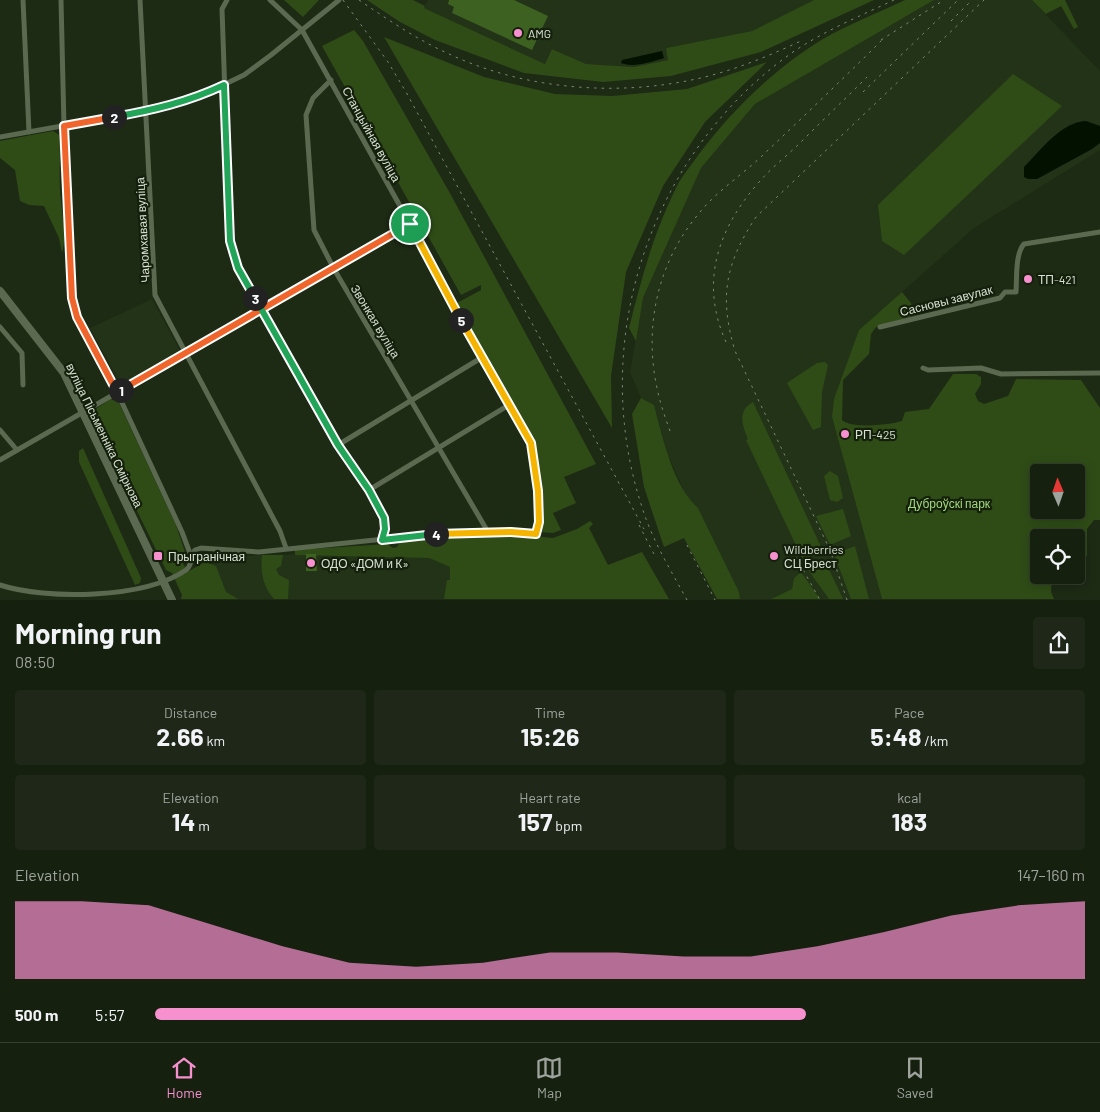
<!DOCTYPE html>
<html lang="en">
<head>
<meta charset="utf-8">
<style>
	:root { --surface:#16200f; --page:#1f2818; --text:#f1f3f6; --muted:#9ea39e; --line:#353e2f; --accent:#f790cf }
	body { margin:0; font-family:Barlow,sans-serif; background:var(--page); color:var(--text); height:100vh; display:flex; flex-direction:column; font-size:19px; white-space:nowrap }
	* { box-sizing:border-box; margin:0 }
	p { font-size:16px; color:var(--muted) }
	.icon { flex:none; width:28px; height:28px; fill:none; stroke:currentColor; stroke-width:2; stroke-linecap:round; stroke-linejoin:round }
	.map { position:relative; height:600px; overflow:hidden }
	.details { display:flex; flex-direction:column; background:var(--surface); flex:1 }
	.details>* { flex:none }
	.needle { width:32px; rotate:358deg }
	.tools { position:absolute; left:1030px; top:464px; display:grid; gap:10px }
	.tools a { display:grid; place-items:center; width:55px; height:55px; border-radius:5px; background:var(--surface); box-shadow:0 2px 12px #0003,0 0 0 1px var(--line); font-size:25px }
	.pin { position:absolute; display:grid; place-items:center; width:42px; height:42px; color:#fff; margin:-21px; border:2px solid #fff; border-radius:50%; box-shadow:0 1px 5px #0007 }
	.km { position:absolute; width:25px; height:25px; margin:-12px; border-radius:50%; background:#222; color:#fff; font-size:14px; line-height:25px; text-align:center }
	.round { display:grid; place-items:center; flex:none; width:52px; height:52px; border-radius:5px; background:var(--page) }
	.headline { display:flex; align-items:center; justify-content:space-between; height:85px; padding:0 15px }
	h1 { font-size:28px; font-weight:700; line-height:38px }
	.figures { display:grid; grid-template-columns:repeat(3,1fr); gap:8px; height:85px; padding:5px 15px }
	.figures div { display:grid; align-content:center; border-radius:5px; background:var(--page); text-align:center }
	.figures b { font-size:25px; font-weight:700 }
	.figures small { font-size:14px; font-weight:400 }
	.figures p { font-size:14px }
	.chart { height:140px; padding:10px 15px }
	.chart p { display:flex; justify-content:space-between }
	.chart svg { width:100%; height:90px; margin-top:5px; fill:var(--accent); opacity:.7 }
	ul { padding:0 15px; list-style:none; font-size:16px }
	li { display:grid; grid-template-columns:80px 60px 1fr; align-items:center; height:38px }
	li i { height:12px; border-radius:6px; background:var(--accent) }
	.menu { display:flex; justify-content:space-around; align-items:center; height:70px; border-top:1px solid var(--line); background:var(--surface); font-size:14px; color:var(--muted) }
	.menu a { display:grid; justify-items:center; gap:2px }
	.menu .on { color:var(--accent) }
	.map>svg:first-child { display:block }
</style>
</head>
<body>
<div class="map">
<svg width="1100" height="600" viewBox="0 0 1100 600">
	<rect width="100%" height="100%" fill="#1d2a14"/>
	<g fill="#223317">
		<path d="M428,0H814L752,31L666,48L669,60L634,67L586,64L553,49L545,64L424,8Z"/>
		<path d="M934,0H1032L1100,71V150L974,228L859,330L832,417L882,599H820L801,572L794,578L792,589L771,599H740L739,592L698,508L688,500L668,455L654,405L641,398L630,372L643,298L701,168L755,104Z"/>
		<path d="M152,299L180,351L121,385L90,328Z"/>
		<path d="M318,554L429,558L450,567L451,592L464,599H216L196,557Z"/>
	</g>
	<g fill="#2f4c17" fill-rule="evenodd">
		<path d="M284,0H319L303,17Z"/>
		<path d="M367,0H413L425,6L424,8L545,64L552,49L586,64L634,67L668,60L666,48L752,31L814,0H874L761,52L671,76L603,82L524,73L435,40L400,22Z"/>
		<path d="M905,0H934L755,104L701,168L643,298L636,341L629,328C642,276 654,231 679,182C685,172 693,163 699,154C732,110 775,68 823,39C849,24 878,13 905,0Z"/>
		<path d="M1032,0H1065L1078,27L1074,29L1061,6L1046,14Z"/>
		<path d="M354,30L363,41L451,195L596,464L564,477L576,503L553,513L561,530L553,533L540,532L542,520L535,446L457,303L481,290V285L461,295L322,46Z"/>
		<path d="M384,37L484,77L555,94L612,96L687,89L767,62L705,122L663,186L626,272L611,376L612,428Z"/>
		<path d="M1013,74L1062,106L904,255L882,241L878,205Z"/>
		<path d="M53,131L59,135C61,154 59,172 60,190C61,211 68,234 62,253L59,238L44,206L29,205L20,201L15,170L0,158V141Z"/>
		<path d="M902,292L911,303L916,315L876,327L871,334L869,354L843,380L842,420C852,429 889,425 902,421L905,412L929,409L953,374H976L981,377V384L975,394L978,401L984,404L1008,396L1016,379L1081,380L1100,408V520H1094L1087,529V556L1081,553V531L1075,529L1055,528L1054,537L1039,538V575H1052L1051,592L1054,599H882L832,417L834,399L859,330ZM1039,472H1076V510H1039Z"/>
		<path d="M825,362L828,365L822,392L821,427L813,430L787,383L817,363Z"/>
		<path d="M641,398L654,405C663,438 673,486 698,508L739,592L740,599H717L684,538L664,547L644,487L632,414Z"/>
		<path d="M111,399L119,403L176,525L187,558L183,564L189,571L205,562L216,566L226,592L238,599H181L182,595L172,573L166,570L91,417V412Z"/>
		<path d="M753,402L823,551L803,560L746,440L748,439C742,425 737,411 753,402Z"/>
		<path d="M83,448L141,578L140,583L135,585L79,462V451Z"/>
		<path d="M830,471L838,476L843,498L837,502L830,500L824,476Z"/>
		<path d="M843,509L851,536L830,545L816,516Z"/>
		<path d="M590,521L593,524L589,528L608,565L642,552L669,599H444L447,580H450V567L429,558L295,555V550L387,544L393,548L397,547L401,541L511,534L553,538L577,529Z"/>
		<path d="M855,546L869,599H851L834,554Z"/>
		<path d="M262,555H283L281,566L276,569L279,575L289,580L288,599H274C263,587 260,571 262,555Z"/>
		<path d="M825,561L843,599H829L806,567Z"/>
		<path d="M801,572L820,599H771L792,589L794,578Z"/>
	</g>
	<g fill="#021100">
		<path d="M662,51L664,58C651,62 633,68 621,63L622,60Z"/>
		<path d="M1086,121L1100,126V143L1092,149L1037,179H1028L1024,177V167C1041,150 1061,122 1086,121Z"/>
	</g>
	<g fill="#3d6120">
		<path d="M449,0H514L548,16L532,50L452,13L454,7L448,4Z"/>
		<path d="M306,554H316L317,571H306Z"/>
	</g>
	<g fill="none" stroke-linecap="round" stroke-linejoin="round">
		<g stroke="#5a6950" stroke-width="5">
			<path d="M23,0L29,132"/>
			<path d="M61,0L64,126L72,298L77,317L117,392L182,532L191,556"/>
			<path d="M140,0L155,295L280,531L286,548"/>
			<path d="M227,0L222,9L230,241L238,268L262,310L338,445L369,490L384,518L385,529L382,540"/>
			<path d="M331,80L313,98L306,115L314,230L334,269L488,532"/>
			<path d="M0,137L146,111L196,98L244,75L271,55L339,0"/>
			<path d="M0,327L22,353L23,385"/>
			<path d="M880,327L1000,298L1005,292H1016C1017,279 1015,254 1024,244L1100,232"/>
			<path d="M923,368L928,370L981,368L1001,374L1100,373"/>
			<path d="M0,430L17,450"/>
			<path d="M338,445L481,358"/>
			<path d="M0,460L410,224"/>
			<path d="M369,490L509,405"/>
			<path d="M0,585C46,600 144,599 186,570C192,566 191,556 195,550L201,548L259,552L433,534L511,532L536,534L539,522L538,491L531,443L481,358L410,224L302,30L270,0"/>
		</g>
		<path stroke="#5a6950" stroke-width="8" d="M0,291L64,373L172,600"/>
		<g stroke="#7c8775" stroke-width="1" stroke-dasharray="2.5 5" stroke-linecap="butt">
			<path d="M343,0L388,62L406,92L644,529"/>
			<path d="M359,0C387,19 416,39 447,53C522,89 615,97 696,79C733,71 769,56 803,40"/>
			<path d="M951,21L972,0"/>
			<path d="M881,40L944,0"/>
			<path d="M863,92L958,0"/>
			<path d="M726,342C699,282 718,228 760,181C772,167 788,155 801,142C823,120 845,99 867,77"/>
			<path d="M670,431C665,417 660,403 657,388C644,328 657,265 696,217C715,192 741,176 763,155C804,116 845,77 885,37"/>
			<path d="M639,525L656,558"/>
			<path d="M687,545L715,600"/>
			<path d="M796,557L820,600"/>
			<path d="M687,600C670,569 651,538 641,504C588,339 651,152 793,52C824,31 860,16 894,0"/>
			<path d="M847,600L830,550L735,351C719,297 725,264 756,217L984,0"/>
		</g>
	</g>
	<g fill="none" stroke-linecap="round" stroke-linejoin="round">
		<g stroke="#fff" stroke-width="10">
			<path id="split-1" d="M121,390L410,224"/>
		</g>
		<g stroke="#fff" stroke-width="10">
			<path id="split-2" d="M114,117L64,126L72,298L77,317L117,392L121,390"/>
		</g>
		<g stroke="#fff" stroke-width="10">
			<path id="split-3" d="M114,117C153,110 188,102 224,85L230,241L238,268L255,298"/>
		</g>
		<g stroke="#fff" stroke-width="10">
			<path id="split-4" d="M255,298L338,445L369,490L384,518L385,529L382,540L436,534"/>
		</g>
		<g stroke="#fff" stroke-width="10">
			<path id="split-5" d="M436,534L511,532L536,534L539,522L538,491L531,443L461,320"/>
		</g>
		<g stroke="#fff" stroke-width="10">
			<path id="split-6" d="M410,224L461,320"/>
		</g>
		<use href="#split-1" stroke="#f0652b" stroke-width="6"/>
		<use href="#split-2" stroke="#f0652b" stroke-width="6"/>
		<use href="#split-3" stroke="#22a559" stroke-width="6"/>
		<use href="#split-4" stroke="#22a559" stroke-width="6"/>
		<use href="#split-5" stroke="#f5b400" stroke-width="6"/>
		<use href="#split-6" stroke="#f5b400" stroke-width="6"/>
	</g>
	<g fill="#f790cf" stroke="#14200b" stroke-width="2">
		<circle cx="518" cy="33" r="5"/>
		<circle cx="1028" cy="279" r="5"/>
		<circle cx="845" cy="434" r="5"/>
		<rect x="153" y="551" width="10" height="10" rx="2.5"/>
		<circle cx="774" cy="556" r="5"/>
		<circle cx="311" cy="563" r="5"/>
	</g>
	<g text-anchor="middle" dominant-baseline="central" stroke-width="4.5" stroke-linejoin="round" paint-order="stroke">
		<g font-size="12" fill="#d7e0d1" stroke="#14200b" text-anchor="start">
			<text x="528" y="33">AMG</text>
			<text x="1038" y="279">ТП-421</text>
			<text x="855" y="434">РП-425</text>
			<text x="784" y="549">Wildberries<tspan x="784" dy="14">СЦ Брест</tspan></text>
			<text x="168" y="556">Прыгранічная</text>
			<text x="321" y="563">ОДО «ДОМ и К»</text>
		</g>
		<g font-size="12" fill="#d7e0d1" stroke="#14200b">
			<text transform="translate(372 134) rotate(61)">Станцыйная вуліца</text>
			<text transform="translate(142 230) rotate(-93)">Чаромхавая вуліца</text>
			<text transform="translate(946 300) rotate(-14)">Сасновы завулак</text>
			<text transform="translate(376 321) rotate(59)">Звонкая вуліца</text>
			<text transform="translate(105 435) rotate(64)">вуліца Пісьменніка Смірнова</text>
		</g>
		<g font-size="12" fill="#a2d77c" stroke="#14200b">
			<text x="949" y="503">Дуброўскі парк</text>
		</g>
	</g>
</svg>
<div class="tools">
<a><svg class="needle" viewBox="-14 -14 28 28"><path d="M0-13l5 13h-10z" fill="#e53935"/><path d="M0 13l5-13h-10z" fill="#9ea39e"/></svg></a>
<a><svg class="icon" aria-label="locate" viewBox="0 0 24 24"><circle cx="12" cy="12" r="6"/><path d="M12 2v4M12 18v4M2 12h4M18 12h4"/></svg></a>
</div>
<div class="pin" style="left:410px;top:224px;background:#1e9e55"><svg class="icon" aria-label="arrive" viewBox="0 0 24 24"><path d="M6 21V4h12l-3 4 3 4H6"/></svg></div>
<b class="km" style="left:121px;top:390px">1</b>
<b class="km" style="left:114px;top:117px">2</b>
<b class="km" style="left:255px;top:298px">3</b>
<b class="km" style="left:436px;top:534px">4</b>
<b class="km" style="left:461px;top:320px">5</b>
</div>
<section class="details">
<div class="headline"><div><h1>Morning run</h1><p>08:50</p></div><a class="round"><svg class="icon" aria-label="share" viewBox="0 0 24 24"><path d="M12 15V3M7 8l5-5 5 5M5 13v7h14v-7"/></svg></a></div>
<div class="figures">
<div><p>Distance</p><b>2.66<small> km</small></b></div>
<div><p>Time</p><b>15:26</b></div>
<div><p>Pace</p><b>5:48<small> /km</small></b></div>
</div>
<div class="figures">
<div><p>Elevation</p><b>14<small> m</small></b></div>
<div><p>Heart rate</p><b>157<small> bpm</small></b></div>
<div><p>kcal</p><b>183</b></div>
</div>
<div class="chart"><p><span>Elevation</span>147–160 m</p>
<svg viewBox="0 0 160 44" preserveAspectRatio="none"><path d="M0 44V6L10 6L20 8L30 18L40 28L50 36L60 38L70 36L80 31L90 31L100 33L110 33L120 28L130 21L140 13L150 8L160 6V44z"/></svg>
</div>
<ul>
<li><b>500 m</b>5:57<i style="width:70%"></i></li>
</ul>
</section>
<nav class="menu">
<a class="on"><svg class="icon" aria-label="home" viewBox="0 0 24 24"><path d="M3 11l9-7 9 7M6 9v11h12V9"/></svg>Home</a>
<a><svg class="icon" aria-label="map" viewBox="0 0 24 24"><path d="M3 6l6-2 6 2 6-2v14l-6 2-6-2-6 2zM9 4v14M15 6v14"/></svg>Map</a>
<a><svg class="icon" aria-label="saved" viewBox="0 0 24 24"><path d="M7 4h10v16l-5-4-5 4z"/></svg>Saved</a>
</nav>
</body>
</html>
